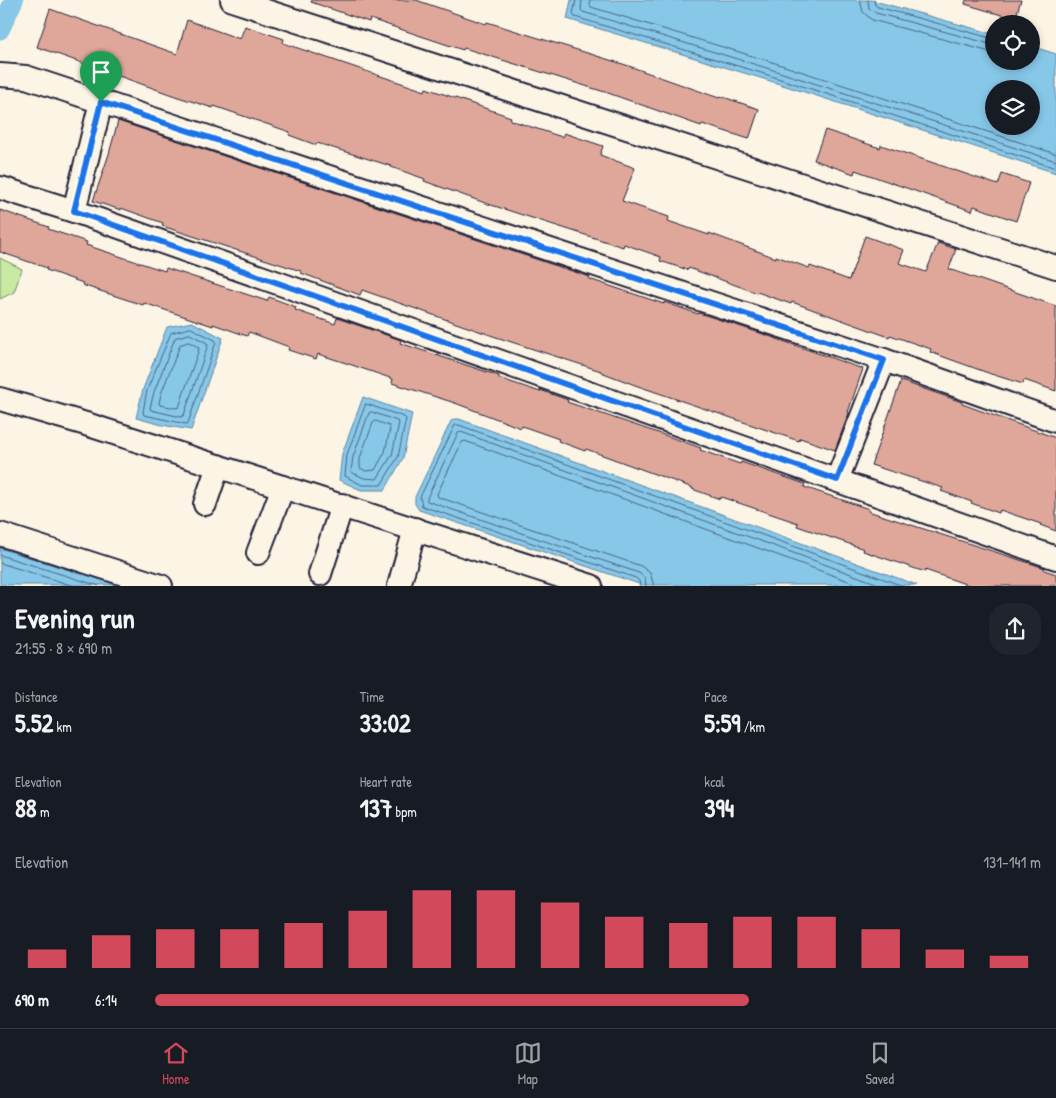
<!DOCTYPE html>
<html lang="en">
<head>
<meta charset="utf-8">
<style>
	:root { --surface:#171b24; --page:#20242c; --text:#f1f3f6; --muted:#9ea1a6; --line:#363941; --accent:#d1495b }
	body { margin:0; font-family:"Patrick Hand",sans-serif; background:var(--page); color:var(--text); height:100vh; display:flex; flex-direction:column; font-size:19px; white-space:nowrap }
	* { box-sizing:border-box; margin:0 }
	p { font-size:16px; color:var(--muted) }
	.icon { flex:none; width:28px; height:28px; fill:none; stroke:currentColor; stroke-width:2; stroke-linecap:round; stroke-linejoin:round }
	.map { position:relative; height:586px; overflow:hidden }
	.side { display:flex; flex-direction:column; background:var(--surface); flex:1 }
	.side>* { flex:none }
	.tools { position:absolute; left:985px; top:15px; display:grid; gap:10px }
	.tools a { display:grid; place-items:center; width:55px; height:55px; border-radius:50%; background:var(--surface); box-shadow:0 2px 8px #0003; font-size:25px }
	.pin { position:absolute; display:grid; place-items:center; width:42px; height:42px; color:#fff; margin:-51px -21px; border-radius:50% 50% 50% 0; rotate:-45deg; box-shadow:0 0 5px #0007 }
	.pin .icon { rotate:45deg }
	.round { display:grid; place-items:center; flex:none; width:52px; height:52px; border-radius:20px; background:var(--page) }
	.headline { display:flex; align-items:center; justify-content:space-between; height:85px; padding:0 15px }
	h1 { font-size:28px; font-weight:800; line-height:38px }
	.metrics { display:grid; grid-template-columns:repeat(3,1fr); gap:8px; height:85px; padding:5px 15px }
	.metrics div { display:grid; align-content:center }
	.metrics b { font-size:25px; font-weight:800 }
	.metrics small { font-size:14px; font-weight:400 }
	.metrics p { font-size:14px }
	.chart { height:140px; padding:10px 15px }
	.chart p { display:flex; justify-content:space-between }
	.chart svg { width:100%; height:90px; margin-top:5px; stroke:var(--accent); stroke-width:6 }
	ul { padding:0 15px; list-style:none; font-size:16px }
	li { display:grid; grid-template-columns:80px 60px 1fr; align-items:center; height:38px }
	li i { height:12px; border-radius:6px; background:var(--accent) }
	.tab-bar { display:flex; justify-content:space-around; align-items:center; height:70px; border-top:1px solid var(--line); background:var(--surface); font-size:14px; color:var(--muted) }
	.tab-bar a { display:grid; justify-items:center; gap:2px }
	.tab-bar .on { color:var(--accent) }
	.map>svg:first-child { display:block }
</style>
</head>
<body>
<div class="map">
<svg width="1056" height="586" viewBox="0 0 1056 586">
	<rect width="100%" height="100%" fill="#fcf5e5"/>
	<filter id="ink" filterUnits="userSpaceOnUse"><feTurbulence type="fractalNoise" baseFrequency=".02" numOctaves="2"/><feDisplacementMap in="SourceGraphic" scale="10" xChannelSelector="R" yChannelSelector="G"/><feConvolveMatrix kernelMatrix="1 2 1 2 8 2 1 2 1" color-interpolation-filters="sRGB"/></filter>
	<g filter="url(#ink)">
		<path fill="#c9eaa2" stroke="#76866e" d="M0,258L22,269L14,292L0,299Z"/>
		<g fill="#87c7e8" stroke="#5f85a3" fill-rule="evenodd">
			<path d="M571,0H871L994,34V61H1031V46L1056,54V173L767,80L567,19ZM994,89H1031V126H994Z"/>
			<path d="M192,322L223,338L191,430L162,425L136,418L143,389L167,327Z"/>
			<path d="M363,397L412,414L403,458L385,490H361L339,480L342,454Z"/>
			<path d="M455,419H459L917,585H642L419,510L415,504V497L451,421Z"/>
			<path d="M0,543L138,585H0Z"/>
		</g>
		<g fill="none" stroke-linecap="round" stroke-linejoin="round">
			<g stroke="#4a6480" stroke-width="1">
				<path d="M576,0L573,14L575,17L768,75L1056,168"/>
				<path d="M582,0L581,10L583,12L770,69L1056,161"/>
				<path d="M590,0V5L591,7L772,62L1056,154"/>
				<path d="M860,0L863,12L872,20L994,53"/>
				<path d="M868,0L869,8L876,13L994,45"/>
				<path d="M874,0L875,5L878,7L994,39"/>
				<path d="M191,328L215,340L216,342L188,423L186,424L144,415L143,412L147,390L171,333Z"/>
				<path d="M190,334L207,343L208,345L184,415L181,417L151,410L150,408L154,392L175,338Z"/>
				<path d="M189,342L198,347L199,349L179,407L176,408L160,405L159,403L161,394L180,345Z"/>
				<path d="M366,404L404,417L406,419L398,457L381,485H362L345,476L347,455Z"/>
				<path d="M372,412L397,421L399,423L392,455L377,479L364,478L351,472L353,457L369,413Z"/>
				<path d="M376,421L389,426L390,429L385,452L375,470L366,471L360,468V458L373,423Z"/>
				<path d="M0,548L82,574"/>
				<path d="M0,555L99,586"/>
				<path d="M0,563L74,586"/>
				<path d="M640,586L639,581L636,578L422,506L420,497L455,425H459L903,586"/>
				<path d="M646,586L645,578L639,573L427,501V498L458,433L461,432L884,586"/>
				<path d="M654,586L650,573L641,566L438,497L437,494L462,442L465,441L862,586"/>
			</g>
			<path stroke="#87c7e8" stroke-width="19" d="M0,30L14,0"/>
		</g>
		<g fill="#dfa79a" stroke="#22223b">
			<path d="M312,0H416L486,24L487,22L626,65L719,98L720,96L759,109L749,139L702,124L701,126L608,93L464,48L463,50L370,19L369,22L311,2Z"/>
			<path d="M966,0H1021L1015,19L965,4Z"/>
			<path d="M50,9L177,54L187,20L240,39L245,26L284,39L283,43L425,91L426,88L511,117L510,120L562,137L564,133L603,146L600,155L635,168L622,201L669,217L668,221L709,235V233L776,258V256L809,268L810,266L849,280L865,236L904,250L899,263L926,272L938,243L956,249L949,269L1056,306V391L1024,380L1023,384L991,374L930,352L931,349L890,335L889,337L792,302L791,304L757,292V293L689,268L688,270L660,261L661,257L624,244L623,247L485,203L424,181L425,179L391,167V166L317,143L316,145L289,135L290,132L214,106L213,108L178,97L37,47Z"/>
			<path d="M118,121L590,277L589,279L664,304V302L698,314L699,313L760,333L863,369L848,412L849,413L835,450L800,438L799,441L635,385L601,372V371L496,337L362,290L360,295L301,273V271L162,226L163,223L121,208V210L93,201L109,154Z"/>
			<path d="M825,130L880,148L881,145L998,185L1002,174L1029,183L1016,221L974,206L972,211L855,170L854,174L814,160Z"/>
			<path d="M0,210L49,227L48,229L87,242L86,245L128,259L165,271L166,268L267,301L269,297L296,307L295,310L335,324L337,318L401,340L400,343L499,376V378L540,392V390L568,400L567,402L670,437L701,448L700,450L740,464L741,462L805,484L804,487L869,509L868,511L1045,568L1044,570L1056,574V586H971L925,570V572L863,551L864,549L797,526L798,523L721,497L720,499L692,489L693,488L660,476L586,449L585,451L558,441L559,439L522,426L521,428L455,403L392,383L393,379L352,365L318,354L316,359L288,350L289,347L249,332L247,336L213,324V326L144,303L143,305L82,285L83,283L46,270L47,268L0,252Z"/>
			<path d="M901,381L962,402V404L1056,438V531L1040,525L1041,524L1000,510L999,513L971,503L972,502L941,491L943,488L871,465Z"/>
		</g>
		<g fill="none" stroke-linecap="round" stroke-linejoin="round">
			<g stroke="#22223b" stroke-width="26">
				<g id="minor">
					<path d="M232,0L1056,267"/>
					<path d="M0,75L26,77L884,360L1056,421"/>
					<path d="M1,188L74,211L1056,558"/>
					<path d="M74,211L101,102"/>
					<path d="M0,399L86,424L591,586"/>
					<path d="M837,480L884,360"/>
					<path d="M205,504L218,466"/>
					<path d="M0,534L161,586"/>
					<path d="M258,553L283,487"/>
					<path d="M320,574L342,505"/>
					<path d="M399,586L415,529"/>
				</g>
			</g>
			<use href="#minor" stroke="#fcf5e5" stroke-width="22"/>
		</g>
	</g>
	<g fill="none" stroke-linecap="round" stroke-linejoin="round" filter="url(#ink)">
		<g stroke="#fff" stroke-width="10">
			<path id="route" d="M101,102L884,360L837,480L74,211Z"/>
		</g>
		<use href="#route" stroke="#1a73e8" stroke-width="6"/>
	</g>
</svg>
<div class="tools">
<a><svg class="icon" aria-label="locate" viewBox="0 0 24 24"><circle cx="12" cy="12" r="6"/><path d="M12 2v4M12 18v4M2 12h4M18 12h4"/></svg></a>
<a><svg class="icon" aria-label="layers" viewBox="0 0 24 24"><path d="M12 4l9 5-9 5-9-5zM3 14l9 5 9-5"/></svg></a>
</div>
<div class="pin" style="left:101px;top:102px;background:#1e9e55"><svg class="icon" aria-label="arrive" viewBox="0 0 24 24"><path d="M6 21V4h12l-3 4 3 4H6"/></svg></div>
</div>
<section class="side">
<div class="headline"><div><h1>Evening run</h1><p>21:55 · 8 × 690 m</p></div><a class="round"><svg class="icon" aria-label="share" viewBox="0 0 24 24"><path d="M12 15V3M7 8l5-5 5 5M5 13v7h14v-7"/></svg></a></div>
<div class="metrics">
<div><p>Distance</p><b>5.52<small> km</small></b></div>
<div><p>Time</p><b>33:02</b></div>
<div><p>Pace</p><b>5:59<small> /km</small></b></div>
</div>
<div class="metrics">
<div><p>Elevation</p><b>88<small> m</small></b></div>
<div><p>Heart rate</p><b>137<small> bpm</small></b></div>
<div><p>kcal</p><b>394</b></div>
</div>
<div class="chart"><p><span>Elevation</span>131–141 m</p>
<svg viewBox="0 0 160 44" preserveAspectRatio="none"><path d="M5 44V35M15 44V28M25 44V25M35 44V25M45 44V22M55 44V16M65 44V6M75 44V6M85 44V12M95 44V19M105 44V22M115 44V19M125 44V19M135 44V25M145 44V35M155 44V38"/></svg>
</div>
<ul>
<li><b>690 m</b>6:14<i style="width:67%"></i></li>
</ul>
</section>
<nav class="tab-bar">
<a class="on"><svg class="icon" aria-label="home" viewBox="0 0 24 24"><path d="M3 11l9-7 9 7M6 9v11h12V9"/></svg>Home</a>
<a><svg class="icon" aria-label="map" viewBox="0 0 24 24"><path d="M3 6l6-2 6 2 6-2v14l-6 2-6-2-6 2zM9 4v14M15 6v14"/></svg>Map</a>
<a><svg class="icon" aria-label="saved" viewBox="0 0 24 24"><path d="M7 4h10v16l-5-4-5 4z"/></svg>Saved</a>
</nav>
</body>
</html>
